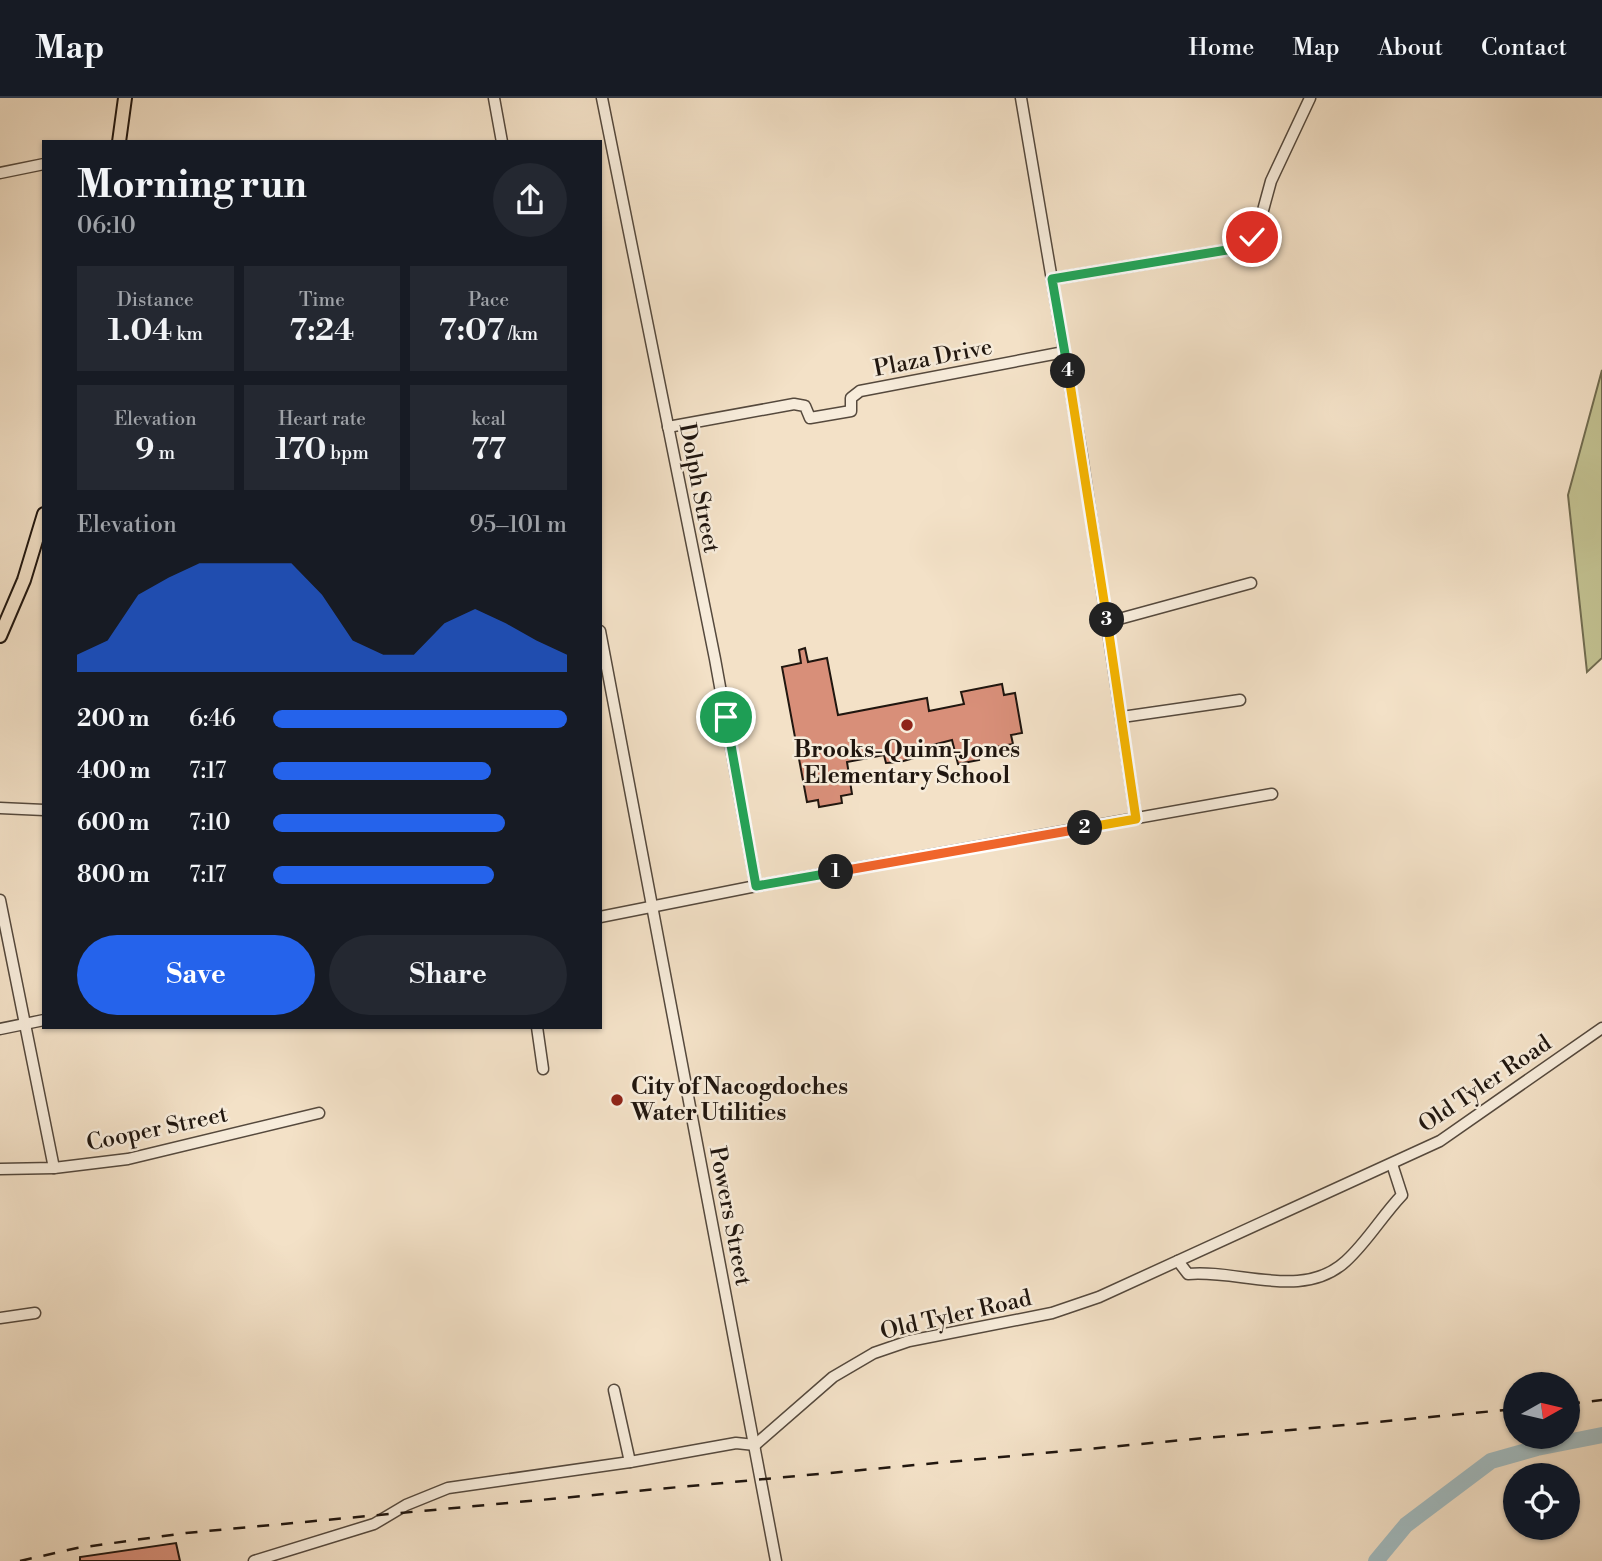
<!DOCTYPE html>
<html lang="en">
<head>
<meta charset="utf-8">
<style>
	:root { --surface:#171b24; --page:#242831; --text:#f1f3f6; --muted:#9ea1a6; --line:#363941; --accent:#2563eb }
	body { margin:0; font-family:"Libre Bodoni",serif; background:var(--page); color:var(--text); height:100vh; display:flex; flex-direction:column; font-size:26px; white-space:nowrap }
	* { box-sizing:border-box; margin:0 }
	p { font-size:23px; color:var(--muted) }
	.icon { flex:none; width:38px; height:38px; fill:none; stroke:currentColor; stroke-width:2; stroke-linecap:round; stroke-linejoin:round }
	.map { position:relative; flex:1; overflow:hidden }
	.drawer { position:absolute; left:42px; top:42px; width:560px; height:889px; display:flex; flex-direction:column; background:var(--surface); border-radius:0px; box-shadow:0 2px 5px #0004 }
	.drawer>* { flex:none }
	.needle { width:46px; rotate:82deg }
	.controls { position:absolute; left:1503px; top:1274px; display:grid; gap:14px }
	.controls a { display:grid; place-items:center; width:77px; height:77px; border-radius:50%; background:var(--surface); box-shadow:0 2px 5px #0004; font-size:35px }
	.pin { position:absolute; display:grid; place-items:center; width:60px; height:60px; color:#fff; margin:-30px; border:4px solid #fff; border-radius:50%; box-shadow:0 2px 7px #0007 }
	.km { position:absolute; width:35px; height:35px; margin:-18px; border-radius:50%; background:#222; color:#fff; font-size:19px; line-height:35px; text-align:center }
	.round { display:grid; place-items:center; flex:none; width:74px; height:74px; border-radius:37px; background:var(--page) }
	.overview { display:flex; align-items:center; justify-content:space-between; height:119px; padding:0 35px }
	h1 { font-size:38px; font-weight:800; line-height:52px }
	.figures { display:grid; grid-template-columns:repeat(3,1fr); gap:10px; height:119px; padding:7px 35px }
	.figures div { display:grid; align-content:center; border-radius:0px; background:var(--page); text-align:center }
	.figures b { font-size:30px; font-weight:800 }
	.figures small { font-size:19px; font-weight:400 }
	.figures p { font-size:19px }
	.chart { height:196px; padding:14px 35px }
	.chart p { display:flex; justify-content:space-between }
	.chart svg { width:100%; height:126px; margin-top:7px; fill:var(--accent); opacity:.7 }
	.action { display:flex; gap:14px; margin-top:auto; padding:14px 35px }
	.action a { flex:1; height:80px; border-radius:42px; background:var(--accent); color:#fff; font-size:28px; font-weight:800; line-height:80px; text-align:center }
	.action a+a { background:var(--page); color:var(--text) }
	ul { padding:0 35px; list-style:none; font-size:23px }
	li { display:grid; grid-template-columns:112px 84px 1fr; align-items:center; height:52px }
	li i { height:18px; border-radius:9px; background:var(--accent) }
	header { display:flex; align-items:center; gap:42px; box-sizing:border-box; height:98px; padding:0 35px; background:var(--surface); border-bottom:2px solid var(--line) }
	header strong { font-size:33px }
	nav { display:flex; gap:38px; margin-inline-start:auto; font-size:24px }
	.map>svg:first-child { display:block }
</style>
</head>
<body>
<header>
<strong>Map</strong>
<nav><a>Home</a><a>Map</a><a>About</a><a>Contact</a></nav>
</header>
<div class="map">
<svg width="1602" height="1463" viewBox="0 0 1602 1463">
	<rect width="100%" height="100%" fill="#f3e1c7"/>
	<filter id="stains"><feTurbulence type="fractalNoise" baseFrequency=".00286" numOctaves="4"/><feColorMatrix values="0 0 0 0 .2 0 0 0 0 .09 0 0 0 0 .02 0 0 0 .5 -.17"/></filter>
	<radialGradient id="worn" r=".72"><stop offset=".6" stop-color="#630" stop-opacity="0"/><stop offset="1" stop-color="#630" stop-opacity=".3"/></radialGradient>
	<path fill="#c2c191" stroke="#716c50" stroke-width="2" d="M1602,272V560L1587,574L1568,397Z"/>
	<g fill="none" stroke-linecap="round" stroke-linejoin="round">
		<path stroke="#a1bbc0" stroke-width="16" d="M1376,1463L1406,1427L1491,1363L1537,1350L1602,1337"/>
	</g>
	<g fill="#d88f79" stroke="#20160f" stroke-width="2">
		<path d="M805,550L808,564L827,560L838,617L927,600L929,613L964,606L961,594L1002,586L1004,597L1015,595L1022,635L1011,637L1013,646L985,651L986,657L978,659L979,662L958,666L952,642L913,652L914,660L900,664L886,665L884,657L847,664L852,696L841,698L842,705L819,709L818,702L807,704L782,569L801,565L799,552Z"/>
		<path d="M176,1445L180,1463H80V1459Z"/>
	</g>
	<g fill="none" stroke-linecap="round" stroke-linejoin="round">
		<g stroke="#55493d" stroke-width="13">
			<g id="minor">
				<path d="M494,0L502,44"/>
				<path d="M602,0L715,561L756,788"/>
				<path d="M1021,0L1082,358L1136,721"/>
				<path d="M0,75L44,66"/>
				<path d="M1052,181L1233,151L1245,145L1259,127L1271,83L1310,0"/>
				<path d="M668,329L794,306L805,308L810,320L851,313V300L860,293L1064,254"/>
				<path d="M1108,524L1251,485"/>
				<path d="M600,533L776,1463"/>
				<path d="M1122,619L1240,602"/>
				<path d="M0,710L44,712"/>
				<path d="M0,802L54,1070"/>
				<path d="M600,819L756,788L1272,696"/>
				<path d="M537,929L543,971"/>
				<path d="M0,931L44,922"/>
				<path d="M0,1071L54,1070L128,1061L319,1015"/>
				<path d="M1178,1163L1188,1176C1239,1171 1303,1203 1346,1163C1367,1144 1382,1118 1402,1097L1392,1066"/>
				<path d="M0,1220L35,1215"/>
				<path d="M614,1292L630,1364"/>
				<path d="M755,1347L833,1279L874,1255L909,1243L1052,1215L1099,1199L1440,1043L1602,930"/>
				<path d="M254,1463L374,1426L406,1407L448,1390L630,1364L736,1345L755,1347"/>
			</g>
		</g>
		<g stroke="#20160f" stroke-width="16">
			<g id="major">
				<path d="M119,44L125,0"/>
				<path d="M0,538L24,482L44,416"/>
			</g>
		</g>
		<use href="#minor" stroke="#f7ecdb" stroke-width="10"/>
		<use href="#major" stroke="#f3e1c7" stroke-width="12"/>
		<g stroke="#20160f" stroke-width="2.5" stroke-dasharray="12 12" stroke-linecap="butt">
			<path d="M1568,1306L1602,1302"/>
			<path d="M20,1463L77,1450L186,1435L1516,1311"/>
		</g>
	</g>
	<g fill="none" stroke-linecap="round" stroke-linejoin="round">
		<g stroke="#fff" stroke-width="14">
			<path id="split-1" d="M726,619L756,788L836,774"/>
		</g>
		<g stroke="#fff" stroke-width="14">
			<path id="split-2" d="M836,774L1085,730"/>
		</g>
		<g stroke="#fff" stroke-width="14">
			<path id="split-3" d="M1085,730L1136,721L1107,522"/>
		</g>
		<g stroke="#fff" stroke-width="14">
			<path id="split-4" d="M1068,273L1107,522"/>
		</g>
		<g stroke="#fff" stroke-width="14">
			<path id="split-5" d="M1068,273L1052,181L1233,151L1252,139"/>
		</g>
		<use href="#split-1" stroke="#22a559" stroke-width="9"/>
		<use href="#split-2" stroke="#f0652b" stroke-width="9"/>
		<use href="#split-3" stroke="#f5b400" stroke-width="9"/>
		<use href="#split-4" stroke="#f5b400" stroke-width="9"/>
		<use href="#split-5" stroke="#22a559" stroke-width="9"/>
	</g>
	<g fill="#8f2418" stroke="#f7ecdb" stroke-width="2.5">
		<circle cx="907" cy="627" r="7"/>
		<circle cx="617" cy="1002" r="7"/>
	</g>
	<g text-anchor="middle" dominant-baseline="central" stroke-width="5" stroke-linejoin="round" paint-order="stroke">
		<g font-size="23" fill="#20160f" stroke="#f7ecdb">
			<text transform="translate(933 260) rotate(-11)">Plaza Drive</text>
			<text transform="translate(699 390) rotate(79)">Dolph Street</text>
			<text transform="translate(1485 986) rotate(-34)">Old Tyler Road</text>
			<text transform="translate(157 1031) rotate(-12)">Cooper Street</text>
			<text transform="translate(730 1118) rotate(79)">Powers Street</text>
			<text transform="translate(956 1217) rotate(-13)">Old Tyler Road</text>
		</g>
		<g font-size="23" font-weight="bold" fill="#20160f" stroke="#f7ecdb">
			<text x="907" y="652">Brooks-Quinn-Jones<tspan x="907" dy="26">Elementary School</tspan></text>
			<text x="631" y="989" text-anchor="start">City of Nacogdoches<tspan x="631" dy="26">Water Utilities</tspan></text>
		</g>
	</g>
	<rect width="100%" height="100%" filter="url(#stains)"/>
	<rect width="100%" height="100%" fill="url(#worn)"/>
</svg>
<div class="controls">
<a><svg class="needle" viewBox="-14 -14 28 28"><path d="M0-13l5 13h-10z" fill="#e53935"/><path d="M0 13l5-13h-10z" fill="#9ea1a6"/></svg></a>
<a><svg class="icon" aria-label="locate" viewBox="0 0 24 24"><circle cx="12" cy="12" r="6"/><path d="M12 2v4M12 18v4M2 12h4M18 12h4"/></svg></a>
</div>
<div class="pin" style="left:726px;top:619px;background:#1e9e55"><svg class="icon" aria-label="arrive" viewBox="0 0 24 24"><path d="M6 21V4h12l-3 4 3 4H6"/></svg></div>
<div class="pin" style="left:1252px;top:139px;background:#d93025"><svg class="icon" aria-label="check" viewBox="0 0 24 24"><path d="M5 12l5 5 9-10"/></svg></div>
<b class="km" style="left:836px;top:774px">1</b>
<b class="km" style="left:1085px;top:730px">2</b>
<b class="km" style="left:1107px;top:522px">3</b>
<b class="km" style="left:1068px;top:273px">4</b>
<section class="drawer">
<div class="overview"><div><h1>Morning run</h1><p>06:10</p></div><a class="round"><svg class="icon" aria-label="share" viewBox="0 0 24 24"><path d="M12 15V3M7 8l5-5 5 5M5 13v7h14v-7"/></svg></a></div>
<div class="figures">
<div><p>Distance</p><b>1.04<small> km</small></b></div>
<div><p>Time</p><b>7:24</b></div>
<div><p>Pace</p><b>7:07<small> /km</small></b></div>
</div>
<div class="figures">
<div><p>Elevation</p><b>9<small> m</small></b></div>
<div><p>Heart rate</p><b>170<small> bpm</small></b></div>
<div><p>kcal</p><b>77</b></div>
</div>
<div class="chart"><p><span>Elevation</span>95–101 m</p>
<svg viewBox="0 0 160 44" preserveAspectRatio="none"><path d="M0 44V38L10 33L20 17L30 11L40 6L50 6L60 6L70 6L80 17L90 33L100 38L110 38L120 27L130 22L140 27L150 33L160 38V44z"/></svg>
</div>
<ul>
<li><b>200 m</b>6:46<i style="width:100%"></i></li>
<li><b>400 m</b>7:17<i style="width:74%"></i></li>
<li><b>600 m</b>7:10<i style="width:79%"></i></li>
<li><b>800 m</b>7:17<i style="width:75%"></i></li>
</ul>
<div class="action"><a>Save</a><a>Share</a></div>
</section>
</div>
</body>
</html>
